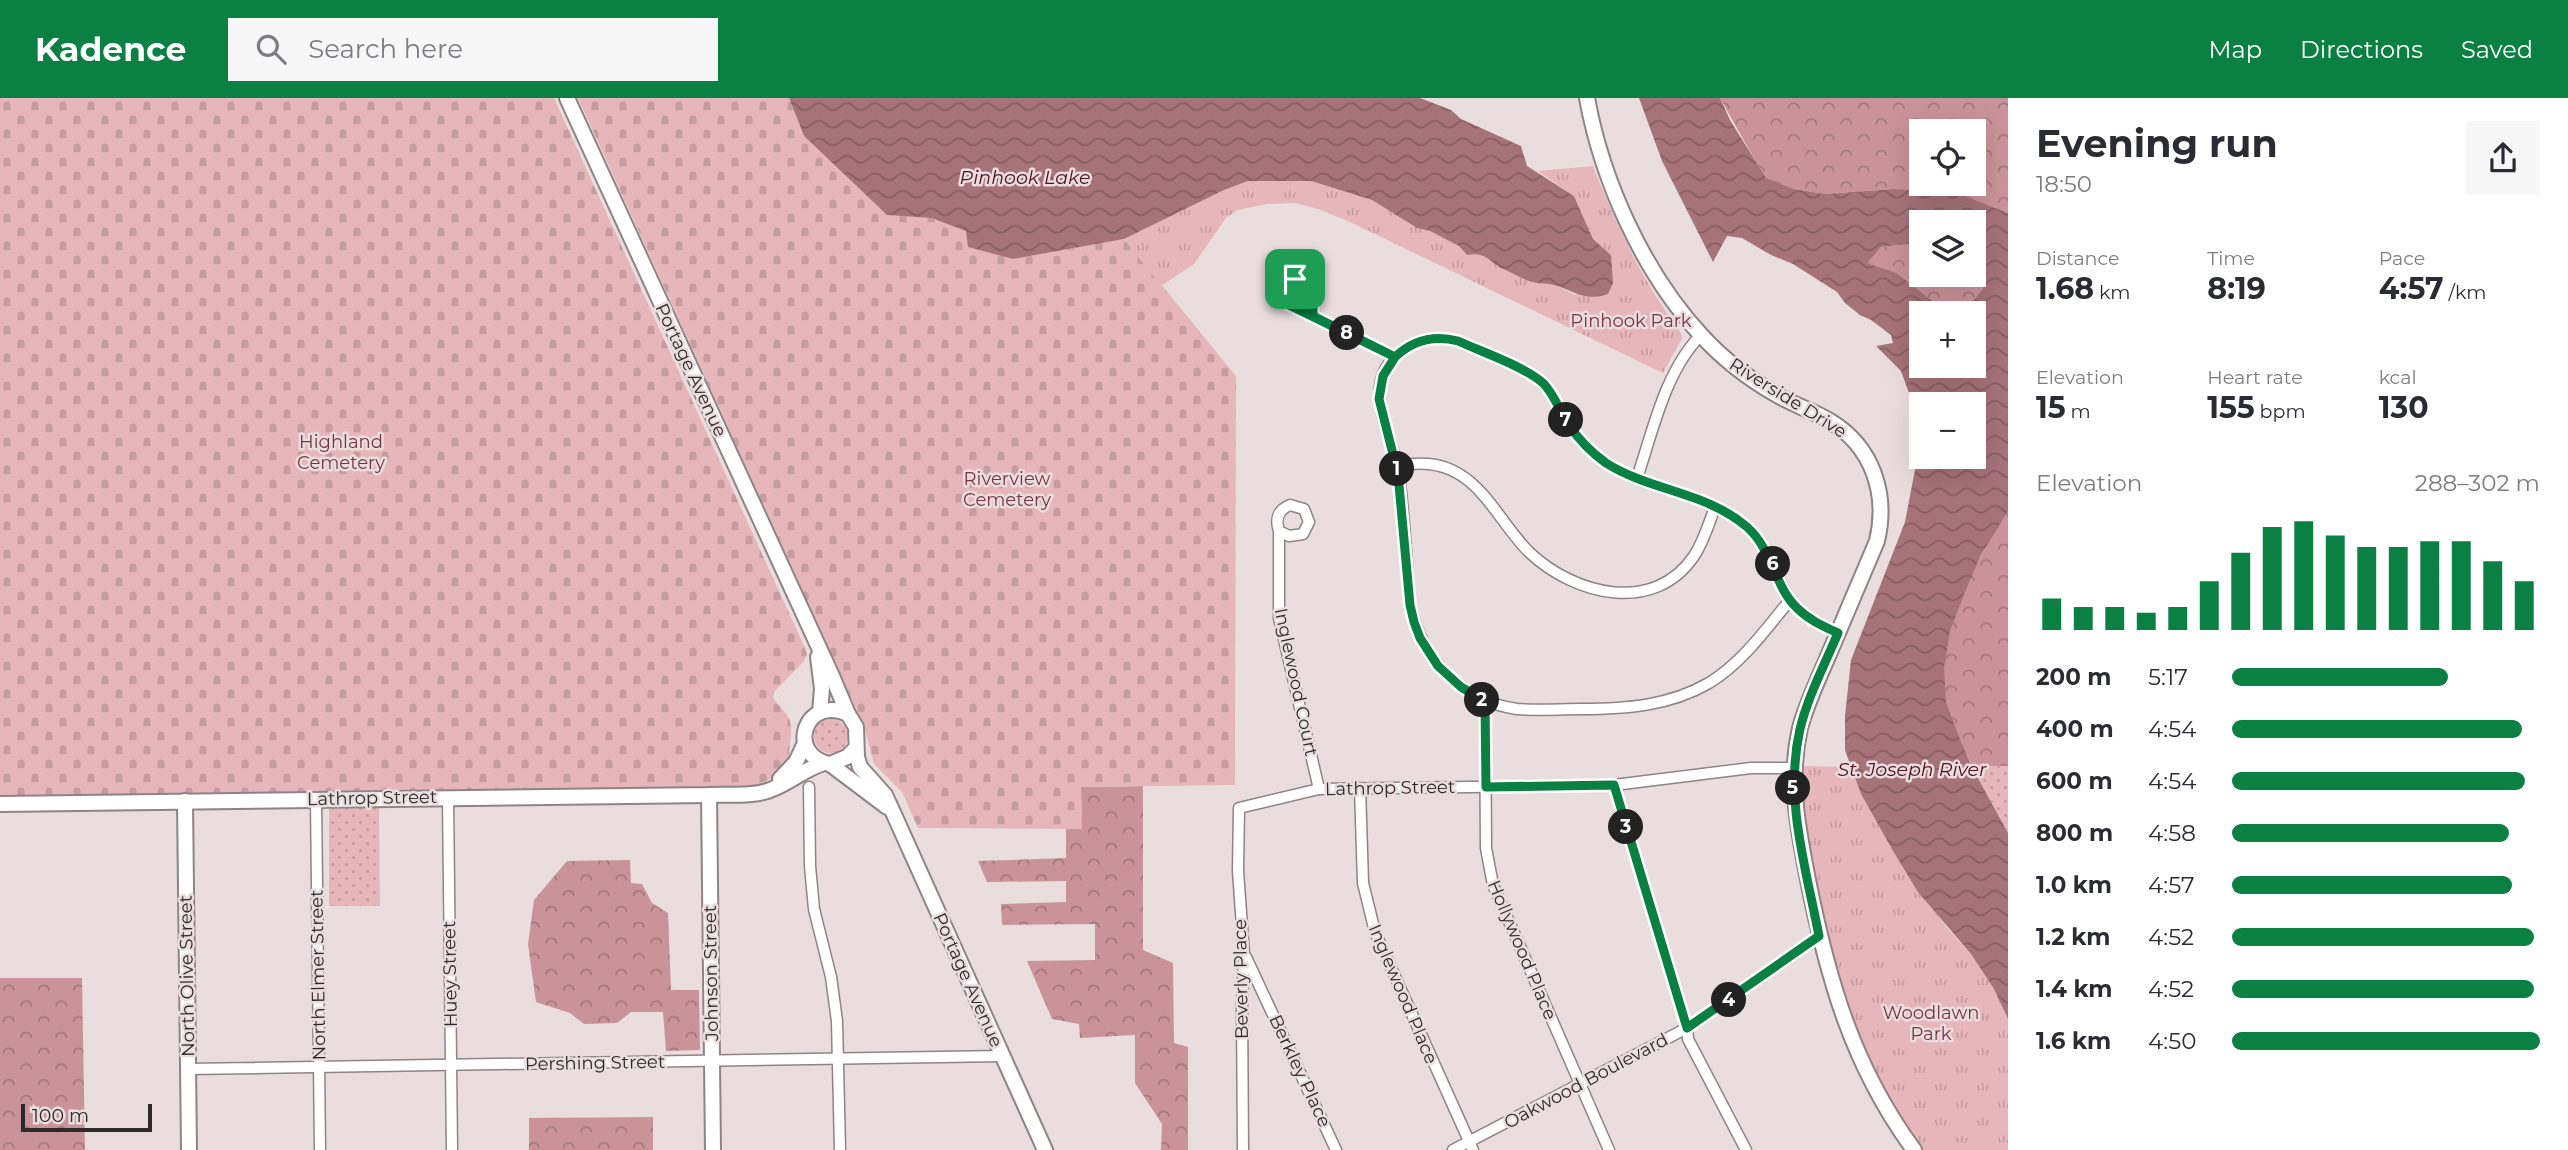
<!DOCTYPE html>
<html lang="en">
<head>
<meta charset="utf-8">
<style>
	:root { --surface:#fff; --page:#f7f7f7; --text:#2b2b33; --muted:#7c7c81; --accent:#0b8043 }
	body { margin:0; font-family:Montserrat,sans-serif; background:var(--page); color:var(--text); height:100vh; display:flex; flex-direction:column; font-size:26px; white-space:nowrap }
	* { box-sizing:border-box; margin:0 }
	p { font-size:23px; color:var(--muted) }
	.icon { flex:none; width:38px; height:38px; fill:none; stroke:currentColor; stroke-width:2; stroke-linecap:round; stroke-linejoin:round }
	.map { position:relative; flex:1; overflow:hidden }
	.panel { display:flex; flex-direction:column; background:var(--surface); width:560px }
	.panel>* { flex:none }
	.fabs { position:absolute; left:1909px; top:21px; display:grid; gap:14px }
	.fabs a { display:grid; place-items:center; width:77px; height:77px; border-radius:0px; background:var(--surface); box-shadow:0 7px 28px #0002; font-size:35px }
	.scale { position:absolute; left:21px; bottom:18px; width:131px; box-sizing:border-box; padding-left:7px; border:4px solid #2e292a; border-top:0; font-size:19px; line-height:24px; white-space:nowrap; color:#2e292a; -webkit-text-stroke:5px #eaddde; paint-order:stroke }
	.pin { position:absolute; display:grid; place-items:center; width:60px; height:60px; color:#fff; margin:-30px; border-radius:14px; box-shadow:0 4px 10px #0006 }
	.km { position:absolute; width:35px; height:35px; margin:-18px; border-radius:50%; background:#222; color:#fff; font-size:19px; line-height:35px; text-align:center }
	.round { display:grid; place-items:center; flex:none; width:74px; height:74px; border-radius:0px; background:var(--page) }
	.overview { display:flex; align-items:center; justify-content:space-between; height:119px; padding:0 28px }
	h1 { font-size:38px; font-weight:700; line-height:52px }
	.stats { display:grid; grid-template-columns:repeat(3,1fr); gap:10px; height:119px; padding:7px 28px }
	.stats div { display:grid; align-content:center }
	.stats b { font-size:30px; font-weight:700 }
	.stats small { font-size:19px; font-weight:400 }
	.stats p { font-size:19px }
	.chart { height:196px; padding:14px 28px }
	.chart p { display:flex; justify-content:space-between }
	.chart svg { width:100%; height:126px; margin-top:7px; stroke:var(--accent); stroke-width:6 }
	ul { padding:0 28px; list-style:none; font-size:23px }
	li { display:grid; grid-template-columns:112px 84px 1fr; align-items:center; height:52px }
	li i { height:18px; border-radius:9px; background:var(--accent) }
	header { display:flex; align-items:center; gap:42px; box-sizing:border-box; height:98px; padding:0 35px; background:var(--accent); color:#fff }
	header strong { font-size:33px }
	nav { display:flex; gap:38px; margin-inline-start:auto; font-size:24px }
	.search { width:490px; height:63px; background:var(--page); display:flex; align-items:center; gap:18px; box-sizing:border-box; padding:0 24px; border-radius:0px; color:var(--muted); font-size:26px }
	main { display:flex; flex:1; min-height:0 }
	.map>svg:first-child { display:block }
</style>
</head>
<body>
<header>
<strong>Kadence</strong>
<div class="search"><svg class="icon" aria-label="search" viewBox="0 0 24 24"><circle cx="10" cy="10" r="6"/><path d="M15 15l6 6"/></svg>Search here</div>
<nav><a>Map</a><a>Directions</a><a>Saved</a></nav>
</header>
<main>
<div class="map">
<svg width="2008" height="1052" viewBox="0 0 2008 1052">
	<defs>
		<pattern id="grass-dots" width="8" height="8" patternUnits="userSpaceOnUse" patternTransform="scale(1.75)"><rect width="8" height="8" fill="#e6b6bb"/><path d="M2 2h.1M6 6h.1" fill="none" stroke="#c69ca1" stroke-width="1.8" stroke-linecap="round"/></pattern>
		<pattern id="forest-crowns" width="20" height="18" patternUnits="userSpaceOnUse" patternTransform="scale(1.75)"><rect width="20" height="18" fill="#c99399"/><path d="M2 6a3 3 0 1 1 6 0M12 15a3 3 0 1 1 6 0" fill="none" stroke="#a4787d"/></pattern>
		<pattern id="cemetery-stones" width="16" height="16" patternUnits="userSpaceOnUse" patternTransform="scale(1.75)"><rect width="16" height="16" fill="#e6b6bb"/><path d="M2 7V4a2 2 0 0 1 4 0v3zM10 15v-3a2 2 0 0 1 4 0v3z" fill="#c69ca1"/></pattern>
		<pattern id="park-tufts" width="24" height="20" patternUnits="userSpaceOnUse" patternTransform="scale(1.75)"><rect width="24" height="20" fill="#e6b6bb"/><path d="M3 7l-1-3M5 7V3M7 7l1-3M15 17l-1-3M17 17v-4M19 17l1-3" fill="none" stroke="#c69ca1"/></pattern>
		<pattern id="water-waves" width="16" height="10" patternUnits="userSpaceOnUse" patternTransform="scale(1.75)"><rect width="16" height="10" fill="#a67379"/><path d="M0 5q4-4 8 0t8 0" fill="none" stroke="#885e63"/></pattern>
	</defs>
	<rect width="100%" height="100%" fill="#eaddde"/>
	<g fill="url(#grass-dots)">
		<circle cx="831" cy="638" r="17"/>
		<path d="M1972,668H2008V735L1973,671Z"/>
		<path d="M379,709L380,808H329V711Z"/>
	</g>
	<g fill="url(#forest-crowns)" fill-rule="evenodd">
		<path d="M1720,0H2008V115L1961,96L1928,92L1893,91L1825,96L1794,91L1765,80ZM1922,33H1974V86H1922Z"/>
		<path d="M1921,145L1922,177H1974V171L1983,190L1970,207L1944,212L1897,175L1866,165L1881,149Z"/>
		<path d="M2008,412V668H1972C1963,647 1950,624 1946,603C1934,534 1974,468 2008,412Z"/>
		<path d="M1143,688V852L1173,865L1174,945L1188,949V1052H1161L1162,1026L1135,985V937L1080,940L1079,926L1052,921L1027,863L1095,862V826L1002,827L1001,806L1066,804V783L987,784L978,763L1066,760V731L1082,730L1081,689Z"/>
		<path d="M630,762L631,785L642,786L652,805L668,815L671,892H699L700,952L666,953L663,914H631L617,925L584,926L570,915L536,904L528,846L534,802L567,763Z"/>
		<path d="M0,880H82L85,1052H0Z"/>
		<path d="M653,1019V1052H529V1020Z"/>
	</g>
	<g fill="url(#cemetery-stones)">
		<path d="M0,0H554L805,550L807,556L804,563L775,593L773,599C777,608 787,613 790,623C794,637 786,652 791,664C776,679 765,686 744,690L0,700Z"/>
		<path d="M578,0H789L804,38L887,117L931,120L966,133L1013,161L1124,141L1236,278L1235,687L1081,689L1082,731L918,730L902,694L874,666L864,628Z"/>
	</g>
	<g fill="url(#park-tufts)">
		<path d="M1593,68C1616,127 1643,184 1681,235L1682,240L1663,275L1348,123L1318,111L1295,105L1267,106L1238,112L1226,120L1194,166L1161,188L1124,141L1224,92L1248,83H1311L1372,102L1417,130L1430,133L1460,148L1467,157L1478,155L1532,184L1555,187L1575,197L1611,157L1593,141L1574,98L1538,73Z"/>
		<path d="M1801,668L1851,669L1861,696L1893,753L1947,830L1971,856L1994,891L2008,921V1052H1922C1891,1006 1864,957 1845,905C1831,865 1823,821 1815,780C1808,742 1801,706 1801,668Z"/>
	</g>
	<g fill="url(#water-waves)" fill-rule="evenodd">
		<path d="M789,0H1420L1451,12L1461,21L1521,48L1527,68L1574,98L1593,141L1611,157L1613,185L1608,196C1584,204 1575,193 1554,187C1547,185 1539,186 1532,184C1522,181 1511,174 1501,170C1487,162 1486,154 1467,157L1459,148L1430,133L1417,130L1372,102L1311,83H1248L1224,92L1124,141L1013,161L968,149L966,133L931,120L887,117L804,38Z"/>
		<path d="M1639,0H1720L1730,22L1766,80L1794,91L1825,96L1893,91L1928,92L1961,96L2008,115V413L1980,459L1965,494L1950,533L1944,570L1946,604L1960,641L1973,671L2008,735V921L1994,891L1971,856L1918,794L1893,753L1861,696L1845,652V618L1851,562L1905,424L1919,351L1920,326L1901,273L1876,248L1893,245L1891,237L1871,222L1860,217L1845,205L1837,194L1793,166L1771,157L1742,140L1727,138L1713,164L1662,63ZM1922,124H1974V171L1983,190L1970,207L1944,212L1897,175L1867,165L1881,149L1921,145ZM1922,215H1974V268H1922ZM1922,306H1974V359H1922Z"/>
	</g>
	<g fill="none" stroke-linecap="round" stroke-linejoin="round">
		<g stroke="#8f8384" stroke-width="13">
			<g id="street">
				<path d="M1301,180L1311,185C1316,196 1310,206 1313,218L1289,207L1283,198L1285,186L1295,181Z"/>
				<path d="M1313,218L1395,259"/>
				<path d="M1397,368C1419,364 1439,364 1459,376C1487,392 1506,432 1530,455C1575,497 1654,517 1694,458C1704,443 1709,425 1715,409"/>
				<path d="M1637,380C1653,333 1665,273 1701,237"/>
				<path d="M1279,433L1289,438L1303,436L1309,424L1304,411L1290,407C1278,412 1275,421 1279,433V520L1319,691"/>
				<path d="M1790,502C1766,531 1742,565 1709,585C1669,608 1626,611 1581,611C1560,611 1538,613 1517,611C1460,603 1422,561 1410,507C1406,464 1405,421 1399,378C1393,337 1357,284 1402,253C1420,240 1437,238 1458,243C1482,254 1526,269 1544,286C1555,298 1560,314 1569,327C1579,342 1592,355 1606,365C1650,394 1707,394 1747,429C1769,449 1774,478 1790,502C1802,518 1820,527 1838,535"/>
				<path d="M1485,603L1486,750L1493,787L1609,1052"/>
				<path d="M1614,687L1687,930L1688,941L1746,1052"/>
				<path d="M809,689L810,768L814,811L831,879L837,923L840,1052"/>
				<path d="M1360,690L1363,785L1375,834L1473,1052"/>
				<path d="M448,699L452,1052"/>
				<path d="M316,701L320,1052"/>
				<path d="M1246,859L1336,1052"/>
				<path d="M188,971L1003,958"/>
				<path d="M1243,1052L1242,909L1244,856L1238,773L1239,710L1319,691L1614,687L1751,670H1794"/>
				<path d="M1453,1052L1687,930L1819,838"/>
			</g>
		</g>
		<g stroke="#8f8384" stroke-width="18">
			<g id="secondary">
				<path d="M567,0L832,578L848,616L856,629L857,659L860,669L885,697L892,712L1045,1052"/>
				<path d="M1587,0C1602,83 1644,176 1702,238C1723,261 1749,281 1777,297C1794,307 1813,313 1830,323C1873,349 1888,396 1877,443C1861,480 1845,518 1829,556C1819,580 1807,604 1800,630C1788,683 1798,730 1808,782C1828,882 1853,969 1914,1052"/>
				<path d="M818,559L822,591L820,614"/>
				<path d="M848,616C805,596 785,657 830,666L847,659L856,650"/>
				<path d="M830,666L887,709"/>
				<path d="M780,681L796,664L805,645"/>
				<path d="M709,697L713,1052"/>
				<path d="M185,703L189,1052"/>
				<path d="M0,706L709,697C728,696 752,699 770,692C790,685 802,672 824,665"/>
			</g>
		</g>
		<use href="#street" stroke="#fff" stroke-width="10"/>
		<use href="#secondary" stroke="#fff" stroke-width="14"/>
	</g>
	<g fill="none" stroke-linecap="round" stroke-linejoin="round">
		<g stroke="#fff" stroke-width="14">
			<path id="route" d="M1295,181L1307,182L1312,187L1313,218L1395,259L1383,278L1379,301L1398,376L1410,507L1414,524L1420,540L1438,568L1461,589L1485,603L1486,689L1614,687L1687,930L1819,838C1806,770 1784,701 1800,631C1808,598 1825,566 1838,535C1823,528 1809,522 1797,510C1774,488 1773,452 1747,429C1707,394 1650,393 1606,365C1592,355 1579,342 1569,327C1560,314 1555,298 1544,286C1526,269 1482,254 1458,243C1435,237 1413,242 1395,259L1289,207C1280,197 1282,185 1295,181"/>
		</g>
		<use href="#route" stroke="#0b8043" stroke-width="9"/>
	</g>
	<g text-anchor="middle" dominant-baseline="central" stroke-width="5" stroke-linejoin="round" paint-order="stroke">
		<g font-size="18" fill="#783440" stroke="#eaddde">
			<text x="1631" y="223">Pinhook Park</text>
			<text x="341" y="344">Highland<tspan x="341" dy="21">Cemetery</tspan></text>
			<text x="1007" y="381">Riverview<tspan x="1007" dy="21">Cemetery</tspan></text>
			<text x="1931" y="915">Woodlawn<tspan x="1931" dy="21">Park</tspan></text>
		</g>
		<g font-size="18" fill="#2e292a" stroke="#eaddde">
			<text transform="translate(691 272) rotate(65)">Portage Avenue</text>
			<text transform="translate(1788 300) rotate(32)">Riverside Drive</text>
			<text transform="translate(1296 584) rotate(78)">Inglewood Court</text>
			<text transform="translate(1390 690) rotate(-1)">Lathrop Street</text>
			<text transform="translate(372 700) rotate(-1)">Lathrop Street</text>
			<text transform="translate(1522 852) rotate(67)">Hollywood Place</text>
			<text transform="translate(711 875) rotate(-91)">Johnson Street</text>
			<text transform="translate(450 876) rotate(-91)">Huey Street</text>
			<text transform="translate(318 877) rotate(-91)">North Elmer Street</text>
			<text transform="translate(187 878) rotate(-91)">North Olive Street</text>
			<text transform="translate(1241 881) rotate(-91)">Beverly Place</text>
			<text transform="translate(968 882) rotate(66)">Portage Avenue</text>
			<text transform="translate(1403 896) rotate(67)">Inglewood Place</text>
			<text transform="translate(595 965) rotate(-1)">Pershing Street</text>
			<text transform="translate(1300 973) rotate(65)">Berkley Place</text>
			<text transform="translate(1586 983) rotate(-28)">Oakwood Boulevard</text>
		</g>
		<g font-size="19" font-style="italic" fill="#521121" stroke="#eaddde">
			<text x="1025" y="79">Pinhook Lake</text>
			<text x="1912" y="671">St. Joseph River</text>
		</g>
	</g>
</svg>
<div class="fabs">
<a><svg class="icon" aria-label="locate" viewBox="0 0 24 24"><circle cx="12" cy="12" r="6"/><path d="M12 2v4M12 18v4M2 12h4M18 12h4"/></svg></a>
<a><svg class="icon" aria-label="layers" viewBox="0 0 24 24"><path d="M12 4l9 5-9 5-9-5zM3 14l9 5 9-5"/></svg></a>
<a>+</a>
<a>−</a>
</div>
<div class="scale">100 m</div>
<div class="pin" style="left:1295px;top:181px;background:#1e9e55"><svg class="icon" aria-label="arrive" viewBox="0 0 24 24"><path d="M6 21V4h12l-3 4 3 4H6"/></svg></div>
<b class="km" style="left:1397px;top:371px">1</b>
<b class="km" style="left:1482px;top:602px">2</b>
<b class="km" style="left:1626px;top:729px">3</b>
<b class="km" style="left:1729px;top:902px">4</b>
<b class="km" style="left:1793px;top:690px">5</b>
<b class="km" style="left:1773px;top:466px">6</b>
<b class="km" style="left:1566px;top:322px">7</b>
<b class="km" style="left:1347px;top:235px">8</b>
</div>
<section class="panel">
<div class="overview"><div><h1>Evening run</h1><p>18:50</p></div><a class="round"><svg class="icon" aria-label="share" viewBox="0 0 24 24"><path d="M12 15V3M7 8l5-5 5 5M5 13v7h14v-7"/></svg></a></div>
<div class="stats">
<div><p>Distance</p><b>1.68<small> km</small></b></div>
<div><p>Time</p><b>8:19</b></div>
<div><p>Pace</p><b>4:57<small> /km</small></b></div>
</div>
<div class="stats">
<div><p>Elevation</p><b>15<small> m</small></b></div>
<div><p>Heart rate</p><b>155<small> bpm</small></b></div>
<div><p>kcal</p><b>130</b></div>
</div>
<div class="chart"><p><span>Elevation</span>288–302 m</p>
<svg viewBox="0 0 160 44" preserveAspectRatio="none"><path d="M5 44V33M15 44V36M25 44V36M35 44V38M45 44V36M55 44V27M65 44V17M75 44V8M85 44V6M95 44V11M105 44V15M115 44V15M125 44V13M135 44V13M145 44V20M155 44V27"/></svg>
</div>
<ul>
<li><b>200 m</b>5:17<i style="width:70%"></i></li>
<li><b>400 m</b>4:54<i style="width:94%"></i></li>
<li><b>600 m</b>4:54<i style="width:95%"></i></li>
<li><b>800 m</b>4:58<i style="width:90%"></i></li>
<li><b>1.0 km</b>4:57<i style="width:91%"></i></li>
<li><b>1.2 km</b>4:52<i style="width:98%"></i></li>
<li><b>1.4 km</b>4:52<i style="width:98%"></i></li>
<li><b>1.6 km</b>4:50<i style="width:100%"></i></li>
</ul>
</section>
</main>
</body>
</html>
